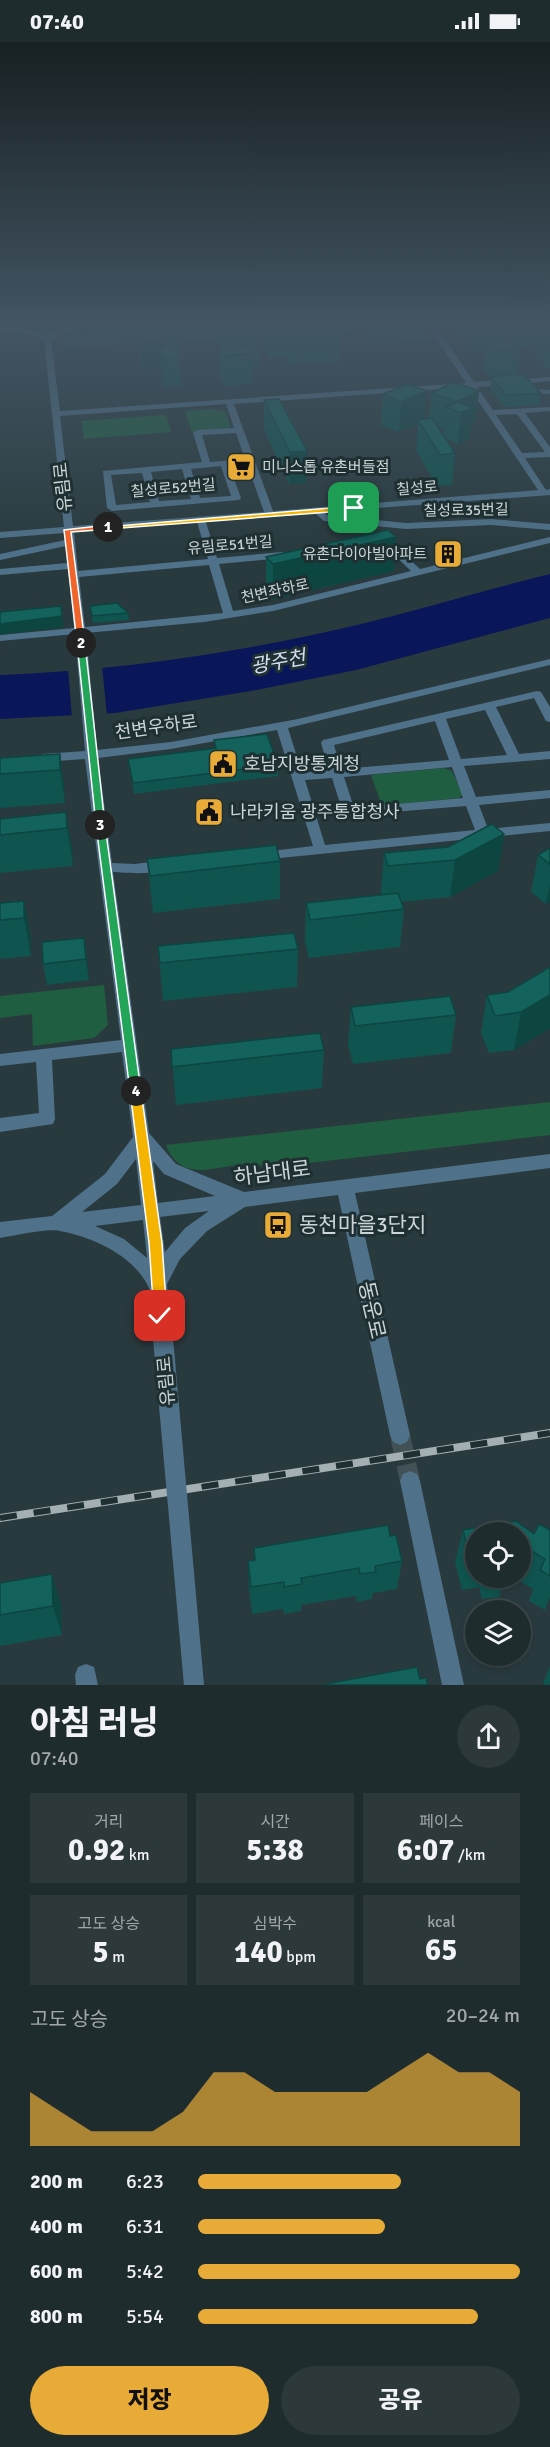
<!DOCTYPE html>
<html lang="ko">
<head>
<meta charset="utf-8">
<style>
	:root { --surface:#1f2c2e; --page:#2c383a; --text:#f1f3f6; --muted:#a1a7aa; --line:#3c484a; --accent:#e8ab37 }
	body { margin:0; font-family:Signika,"Noto Sans KR",sans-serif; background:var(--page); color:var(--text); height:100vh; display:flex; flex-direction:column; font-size:22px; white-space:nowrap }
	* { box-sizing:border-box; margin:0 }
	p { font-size:20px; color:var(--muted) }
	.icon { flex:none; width:33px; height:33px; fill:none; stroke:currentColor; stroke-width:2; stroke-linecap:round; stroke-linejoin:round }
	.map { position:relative; height:1643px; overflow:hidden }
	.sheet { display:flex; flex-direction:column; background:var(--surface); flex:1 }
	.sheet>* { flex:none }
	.buttons { position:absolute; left:465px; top:1480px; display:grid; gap:12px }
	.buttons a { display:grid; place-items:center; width:66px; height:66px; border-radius:50%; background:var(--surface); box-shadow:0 3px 9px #0003,0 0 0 2px var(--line); font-size:30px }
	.pin { position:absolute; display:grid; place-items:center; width:51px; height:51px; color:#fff; margin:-26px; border-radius:12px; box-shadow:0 3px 9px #0006 }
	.km { position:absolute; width:30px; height:30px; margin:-15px; border-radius:50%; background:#222; color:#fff; font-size:16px; line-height:30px; text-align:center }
	.round { display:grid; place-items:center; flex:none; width:63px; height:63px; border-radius:32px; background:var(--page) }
	.summary { display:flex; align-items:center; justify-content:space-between; height:102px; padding:0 30px }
	h1 { font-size:33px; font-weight:800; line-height:45px }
	.stats { display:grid; grid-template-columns:repeat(3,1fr); gap:9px; height:102px; padding:6px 30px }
	.stats div { display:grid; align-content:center; border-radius:0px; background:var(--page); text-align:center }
	.stats b { font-size:30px; font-weight:800 }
	.stats small { font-size:16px; font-weight:400 }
	.stats p { font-size:16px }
	.chart { height:168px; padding:12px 30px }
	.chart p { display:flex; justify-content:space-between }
	.chart svg { width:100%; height:108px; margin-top:6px; fill:var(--accent); opacity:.7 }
	.button { display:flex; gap:12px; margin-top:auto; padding:12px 30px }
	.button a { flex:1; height:69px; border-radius:36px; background:var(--accent); color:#111; font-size:24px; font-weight:800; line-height:69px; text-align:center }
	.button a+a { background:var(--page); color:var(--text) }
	ul { padding:0 30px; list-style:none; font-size:20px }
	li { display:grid; grid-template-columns:96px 72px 1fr; align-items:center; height:45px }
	li i { height:15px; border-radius:8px; background:var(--accent) }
	.status { display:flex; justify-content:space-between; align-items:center; height:42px; padding:0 30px; background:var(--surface); direction:ltr }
	.status svg { height:16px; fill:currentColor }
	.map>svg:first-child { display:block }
</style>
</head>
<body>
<div class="status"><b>07:40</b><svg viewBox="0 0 49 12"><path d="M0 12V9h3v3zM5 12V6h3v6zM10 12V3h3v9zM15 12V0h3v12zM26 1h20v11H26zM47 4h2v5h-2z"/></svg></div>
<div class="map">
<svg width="550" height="1643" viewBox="0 0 550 1643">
	<rect width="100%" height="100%" fill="#293a3e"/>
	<g fill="#205e41">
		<path d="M174,284H426L422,285L431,298L376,302L369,288L63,305L61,295L70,291Z"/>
		<path d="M212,367L225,370L231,384L226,387L192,390L185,369Z"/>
		<path d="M166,373L171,390L84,397L81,379Z"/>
		<path d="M444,726L452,729L463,753L459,756L382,764L371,733Z"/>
		<path d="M104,943L108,983L94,996L33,1004L32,972L0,976V954Z"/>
		<path d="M550,1060V1093L274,1125C266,1124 258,1123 250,1122C218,1122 182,1144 166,1103Z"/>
	</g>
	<path fill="#09165a" d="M550,532V576L356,628L251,649L115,671L0,677V633C122,628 246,610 365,581C427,566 488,547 550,532Z"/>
	<path fill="#293a3e" d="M102,623L107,674L72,676L68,627Z"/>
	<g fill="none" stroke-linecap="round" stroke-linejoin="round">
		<path stroke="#415155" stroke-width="20" stroke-dasharray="20 10" stroke-linecap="butt" d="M400,1393L410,1439"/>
		<g fill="#4f7189" fill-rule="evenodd">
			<path d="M0,284L31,288L43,292L42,284H50L51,292L72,284H84L51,297L60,369L466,341L428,284H436L474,340L550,335V339L531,341L536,347L550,348V352L531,351L523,341L477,345L493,368L550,365V369L525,371L550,405V415L525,416L546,448L550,447V453L324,470L327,473L406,481L491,477L550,482V488L491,483L406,487L324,479L315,471L206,480L217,516L282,510L287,513L282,516L219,522L233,569L273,563L411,529L386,505L381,496L386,493L389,494L393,502L420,527L550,495V501L273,569L204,580L86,591L97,708L171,700L298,677L550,617V623L288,686L302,731L329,728L321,701L323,698L537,649L541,650L550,665V680L546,679L534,656L496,665L519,712L550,709V717L464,724L476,755L550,748V756L479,763L488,787L550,781V789L260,818L253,814L255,811L313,804L277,688L171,707L98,716L112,821L135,822L166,818L173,823C163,834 128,831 113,830L149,1091L176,1122L244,1150L550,1112V1126L355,1151L410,1393L407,1400L400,1403L393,1400L390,1393L338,1153L245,1165L207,1189L180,1217L167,1242L170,1274L168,1280L161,1283L154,1280C149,1269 154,1254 148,1244C133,1213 92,1195 60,1189C47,1186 14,1194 0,1196V1180L52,1174L105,1132L133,1095L122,1010L52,1018L55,1077L53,1082L0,1090V1076L39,1071L36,1020L0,1024V1012L121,998L85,717L43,720L37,716L43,712L85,709L75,592L0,599V593L74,586L68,527L0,533V527L67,521L66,504L0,518V512L65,498L64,491L0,496V490L64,485L44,297L30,292L0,288ZM469,345L538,448L273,469L234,362ZM226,362L234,386L197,388L193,391L202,420L103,429L107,466L112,469L239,458L241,456L229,423L247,422L264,470L73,484L60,374ZM517,372L545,410L522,411L496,373ZM236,391L245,417L210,420L202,393ZM221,424L231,454L200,456L191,427ZM182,427L191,457L159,459L151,430ZM142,431L150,460L116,463L111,433ZM197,480L208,517L78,529L74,490ZM209,523L223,571L85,585L79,535ZM485,668L507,713L461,717L446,677ZM435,679L449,718L341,727L334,703ZM452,725L463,756L354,766L344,735ZM332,736L344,774L466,764L475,788L325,803L305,738ZM136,1117L141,1163L82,1170L117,1142ZM153,1119L164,1132L215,1154L158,1161ZM209,1169L185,1186L165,1210L160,1175ZM143,1178L147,1216L124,1197L95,1184Z"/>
			<path d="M410,1429L417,1432L420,1439L464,1643H442L400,1439L403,1432Z"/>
			<path d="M86,1622L94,1625L98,1643H76L75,1633L78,1625Z"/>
		</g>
		<path fill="#60a9db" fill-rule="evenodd" d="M0,284H28L0,288Z"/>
		<g stroke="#a3afb2" stroke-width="8">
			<path id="rail" d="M0,1476L550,1391"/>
		</g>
		<use href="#rail" stroke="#1f3033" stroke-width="6" stroke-dasharray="17" stroke-linecap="butt"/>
		<path stroke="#4f7189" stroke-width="20" d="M161,1274L194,1643"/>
	</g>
	<g fill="#10544f" fill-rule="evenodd">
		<path d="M163,284H180L181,311H178L179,315L181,344L165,345L162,334L161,326L143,327L140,318L138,289L163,290Z"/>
		<path d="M215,284H256L259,293V322H253V341L224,344L220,334L219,310L216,299Z"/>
		<path d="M260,284H337L340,290L339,319L287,322L284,315L269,316L260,296Z"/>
		<path d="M455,284H550V327H547L529,305L520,306L517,332L541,351L540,363L504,365L490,346L491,337L483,326L484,308L472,309Z"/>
		<path d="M454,340L476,379L471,382L469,397L458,402L446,397L455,411L452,443L437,444L416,409L418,382L399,390L381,383L383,352L408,342L424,377H429L431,351ZM437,384L444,387L443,393Z"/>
		<path d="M264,358L306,441L289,442L264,388Z"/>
		<path d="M266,515L394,529L273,557L266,549Z"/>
		<path d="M90,564L128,571L129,578L93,581Z"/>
		<path d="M214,698L278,723V734L134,752L128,717L215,706Z"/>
		<path d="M60,712L64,745L65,761L0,766V716Z"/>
		<path d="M66,770L72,807L73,824L0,831V777Z"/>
		<path d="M504,792L498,829L450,855L401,860L404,867L400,905L309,916L305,899L306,861L382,853L381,849L384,811L448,805Z"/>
		<path d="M550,806V860L546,862L531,850L538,813Z"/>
		<path d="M147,817L280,819V857L153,871Z"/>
		<path d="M24,859L31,897V914L0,917V861Z"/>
		<path d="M84,896L89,938L47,943L43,922Z"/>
		<path d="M158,904L298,907L297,945L163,959Z"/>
		<path d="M550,925V986L514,1008L489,1011L481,991L487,953L508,950Z"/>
		<path d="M351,965L456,973L451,1011L353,1022L348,1003Z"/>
		<path d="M171,1007L324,1008L322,1046L176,1063Z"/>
		<path d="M516,1479L534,1492L539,1482L550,1488V1557H549L545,1568L529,1559L533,1547L518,1538L503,1541L499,1555L482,1557L479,1545L462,1548L455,1520L463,1488ZM476,1491H520V1536H476Z"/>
		<path d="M390,1494L402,1519L397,1547L373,1551L372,1557L357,1560L356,1554L301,1563V1569L284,1572L283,1567L252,1572L249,1547L248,1519L254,1518V1506Z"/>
		<path d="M0,1541L61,1562L62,1593L0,1604Z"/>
		<path d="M550,1624V1643H544L543,1641Z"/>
	</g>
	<g fill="#0d4540">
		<path d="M166,296L167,315L160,305L161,326L143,327L141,298Z"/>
		<path d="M427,349L424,379L418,378V382L399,390L401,360Z"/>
		<path d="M479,349L476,379L471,382L469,397L458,402L461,371L455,369L456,360Z"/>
		<path d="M307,409L306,441L289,442L290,410Z"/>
		<path d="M396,495L394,529L273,557V522Z"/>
		<path d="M62,574L64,585L0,593V582Z"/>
		<path d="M60,712L64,745L65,761L60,728Z"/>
		<path d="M66,770L72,807L73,824L67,786Z"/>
		<path d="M504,792L498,829L450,855L455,818Z"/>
		<path d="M550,843V860L546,862Z"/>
		<path d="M24,859L31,897V914L24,876Z"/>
		<path d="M84,896L87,917L89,938L86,917Z"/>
		<path d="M550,953V986L514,1008L521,970Z"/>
		<path d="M52,1532L61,1562L62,1593L53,1564Z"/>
	</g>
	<g fill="#13625c" stroke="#0d4540" stroke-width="1.5">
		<path d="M256,284L259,293L243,294L240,285Z"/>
		<path d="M267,284H337L340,290L287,293L284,287L268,288Z"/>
		<path d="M539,284H550V297Z"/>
		<path d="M162,288L166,296L141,298L138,289Z"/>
		<path d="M511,296L520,306L493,308L486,297Z"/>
		<path d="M249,303L253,312L223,314L219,305Z"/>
		<path d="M176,304L179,315L163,316L160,305Z"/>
		<path d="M523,332L541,351L506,353L491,335Z"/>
		<path d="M454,340L479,349L456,360L431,351Z"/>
		<path d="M408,342L427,349L401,360L383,352Z"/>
		<path d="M279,357L307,409L290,410L264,358Z"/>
		<path d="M457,360L473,366L461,371L446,365Z"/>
		<path d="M432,376L455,411L440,413L418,378Z"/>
		<path d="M388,488L396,495L273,522L266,515Z"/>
		<path d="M117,561L128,571L92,574L90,564Z"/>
		<path d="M61,564L62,574L0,582V570Z"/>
		<path d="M267,692L278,723L133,741L128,717L216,706L214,698Z"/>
		<path d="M60,712V728L0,732V716Z"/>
		<path d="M66,770L67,786L0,793V777Z"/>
		<path d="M492,782L504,792L455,818L388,824L384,811L448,805Z"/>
		<path d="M276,803L280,819L150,834L147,817Z"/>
		<path d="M550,806V822L538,813Z"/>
		<path d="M398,851L404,867L310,878L306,861Z"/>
		<path d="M24,859V876L0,878V861Z"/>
		<path d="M294,891L298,907L160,921L158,904Z"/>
		<path d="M84,896L86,917L43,922L42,900Z"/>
		<path d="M550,925V953L521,970L495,974L487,953L508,950Z"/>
		<path d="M450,954L456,973L355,984L351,965Z"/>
		<path d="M320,991L324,1008L172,1025L171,1007Z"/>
		<path d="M516,1479L534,1492L539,1482L550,1488V1534L540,1528L545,1517L528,1507L520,1508V1491H476V1516L470,1517L463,1488Z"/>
		<path d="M388,1483L390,1494L396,1493L402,1519L375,1524L376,1530L360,1532L359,1526L301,1536L302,1542L284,1545V1540L251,1545L248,1519L255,1518L254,1506Z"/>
		<path d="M52,1532L53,1564L0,1573V1541Z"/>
		<path d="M417,1625L420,1637L426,1636L428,1643H320Z"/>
	</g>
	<linearGradient id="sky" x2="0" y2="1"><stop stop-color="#172022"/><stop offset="0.55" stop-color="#435563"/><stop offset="1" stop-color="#435563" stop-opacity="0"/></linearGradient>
	<rect width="550" height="514" fill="url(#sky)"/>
	<path fill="#f5b400" stroke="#fff" stroke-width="1.5" d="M354,464L356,468L108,487L105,485Z"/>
	<path fill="#f0652b" stroke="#fff" stroke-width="1.5" d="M108,483L110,487L71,490L85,601L81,604L77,601L64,488Z"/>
	<path fill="#22a559" stroke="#fff" stroke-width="1.5" d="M81,599L85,601L105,783L100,786L96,783L77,601Z"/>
	<path fill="#22a559" stroke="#fff" stroke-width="1.5" d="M100,780L105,783L141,1049L136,1054L130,1049L96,783Z"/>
	<path fill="#f5b400" stroke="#fff" stroke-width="1.5" d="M136,1045L141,1049L162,1201L167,1274L160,1280L154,1274L149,1201L130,1049Z"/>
	<defs>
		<g id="supermarket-square" transform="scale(1.5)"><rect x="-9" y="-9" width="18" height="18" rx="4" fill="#e8ab37" stroke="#1f3033"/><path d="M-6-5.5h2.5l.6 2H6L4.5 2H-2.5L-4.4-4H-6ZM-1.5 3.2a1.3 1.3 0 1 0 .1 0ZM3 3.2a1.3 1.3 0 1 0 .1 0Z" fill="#111"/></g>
		<g id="building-square" transform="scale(1.5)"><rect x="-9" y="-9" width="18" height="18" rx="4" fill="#e8ab37" stroke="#1f3033"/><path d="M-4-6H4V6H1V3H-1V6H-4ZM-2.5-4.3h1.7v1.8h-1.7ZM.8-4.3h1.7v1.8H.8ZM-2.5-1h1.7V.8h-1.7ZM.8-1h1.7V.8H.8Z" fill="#111"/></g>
		<g id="civic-square" transform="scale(1.5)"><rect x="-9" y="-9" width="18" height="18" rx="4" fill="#e8ab37" stroke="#1f3033"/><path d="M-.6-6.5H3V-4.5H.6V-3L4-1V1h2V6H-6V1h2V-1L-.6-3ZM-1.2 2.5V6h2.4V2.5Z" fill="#111"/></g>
		<g id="bus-square" transform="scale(1.5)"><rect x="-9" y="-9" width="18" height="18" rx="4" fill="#e8ab37" stroke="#1f3033"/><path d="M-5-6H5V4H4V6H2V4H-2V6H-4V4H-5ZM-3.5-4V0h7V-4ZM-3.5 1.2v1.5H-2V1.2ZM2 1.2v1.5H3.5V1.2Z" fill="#111"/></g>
	</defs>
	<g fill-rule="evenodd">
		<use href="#supermarket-square" x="241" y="425"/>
		<use href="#building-square" x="448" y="512"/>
		<use href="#civic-square" x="223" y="722"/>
		<use href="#civic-square" x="209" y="770"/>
		<use href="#bus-square" x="278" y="1183"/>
	</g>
	<g text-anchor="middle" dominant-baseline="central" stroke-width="6" stroke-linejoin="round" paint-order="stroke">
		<g font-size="15" fill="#cbd5d7" stroke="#1f3033" text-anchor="start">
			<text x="262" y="425">미니스톱 유촌버들점</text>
			<text x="427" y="512" text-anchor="end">유촌다이아빌아파트</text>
		</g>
		<g font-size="15" fill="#cbd5d7" stroke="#1f3033">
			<text transform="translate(173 446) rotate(-5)">칠성로52번길</text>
			<text transform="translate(417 446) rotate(-5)">칠성로</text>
			<text transform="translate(466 468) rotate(-1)">칠성로35번길</text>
			<text transform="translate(230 503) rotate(-5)">유림로51번길</text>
			<text transform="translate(275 549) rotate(-12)">천변좌하로</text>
		</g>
		<g font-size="18" fill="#cbd5d7" stroke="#1f3033">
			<text transform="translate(63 445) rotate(-96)">유림로</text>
			<text transform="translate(156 685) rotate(-8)">천변우하로</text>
			<text transform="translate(166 1339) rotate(-95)">유림로</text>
		</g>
		<g font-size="18" fill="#cbd5d7" stroke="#1f3033" text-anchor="start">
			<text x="244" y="722">호남지방통계청</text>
			<text x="230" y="770">나라키움 광주통합청사</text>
		</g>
		<g font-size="20" font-style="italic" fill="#d5def3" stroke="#1f3033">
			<text transform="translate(278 620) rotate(-10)">광주천</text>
		</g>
		<g font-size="21" fill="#cbd5d7" stroke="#1f3033">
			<text transform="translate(272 1131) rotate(-7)">하남대로</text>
			<text transform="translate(372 1268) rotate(77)">동운로</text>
		</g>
		<g font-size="21" fill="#cbd5d7" stroke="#1f3033" text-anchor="start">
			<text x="299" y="1183">동천마을3단지</text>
		</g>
	</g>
</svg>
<div class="buttons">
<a><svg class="icon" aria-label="locate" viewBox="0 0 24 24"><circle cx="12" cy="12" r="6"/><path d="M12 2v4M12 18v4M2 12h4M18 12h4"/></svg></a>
<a><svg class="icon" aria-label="layers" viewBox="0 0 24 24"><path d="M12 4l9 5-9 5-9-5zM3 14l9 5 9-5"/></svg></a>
</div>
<div class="pin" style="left:354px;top:466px;background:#1e9e55"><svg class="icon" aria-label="arrive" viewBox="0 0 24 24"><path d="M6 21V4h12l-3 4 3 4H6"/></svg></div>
<div class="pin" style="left:160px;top:1274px;background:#d93025"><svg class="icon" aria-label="check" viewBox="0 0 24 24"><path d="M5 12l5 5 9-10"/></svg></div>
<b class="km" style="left:108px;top:485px">1</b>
<b class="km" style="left:81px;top:601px">2</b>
<b class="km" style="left:100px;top:783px">3</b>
<b class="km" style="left:136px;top:1049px">4</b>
</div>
<section class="sheet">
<div class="summary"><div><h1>아침 러닝</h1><p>07:40</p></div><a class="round"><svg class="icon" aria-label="share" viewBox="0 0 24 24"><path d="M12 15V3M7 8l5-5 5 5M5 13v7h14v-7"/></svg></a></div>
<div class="stats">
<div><p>거리</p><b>0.92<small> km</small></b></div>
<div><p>시간</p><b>5:38</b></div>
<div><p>페이스</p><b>6:07<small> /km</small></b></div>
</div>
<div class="stats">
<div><p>고도 상승</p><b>5<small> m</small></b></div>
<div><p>심박수</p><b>140<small> bpm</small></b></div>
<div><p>kcal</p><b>65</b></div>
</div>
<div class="chart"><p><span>고도 상승</span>20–24 m</p>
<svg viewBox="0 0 160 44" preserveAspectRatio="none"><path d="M0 44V22L10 30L20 38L30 38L40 38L50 30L60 14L70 14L80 22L90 22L100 22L110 22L120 14L130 6L140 14L150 14L160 22V44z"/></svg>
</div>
<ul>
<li><b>200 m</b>6:23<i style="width:63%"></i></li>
<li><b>400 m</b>6:31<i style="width:58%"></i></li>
<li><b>600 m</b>5:42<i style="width:100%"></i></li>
<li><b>800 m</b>5:54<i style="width:87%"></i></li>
</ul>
<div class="button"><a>저장</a><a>공유</a></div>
</section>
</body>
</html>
